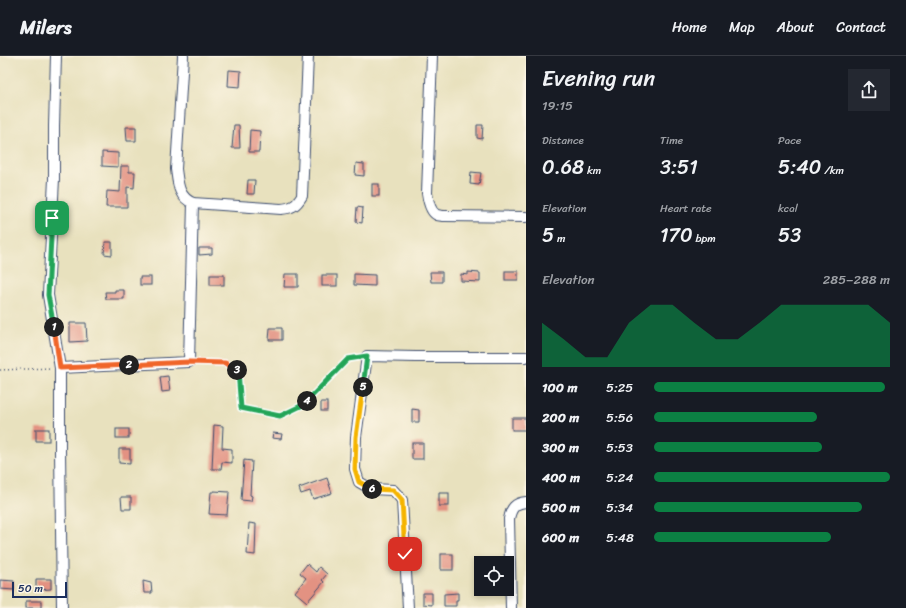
<!DOCTYPE html>
<html lang="en">
<head>
<meta charset="utf-8">
<style>
	:root { --surface:#171b24; --page:#242831; --text:#f1f3f6; --muted:#9ea1a6; --line:#363941; --accent:#0b8043 }
	body { margin:0; font-family:Sriracha,sans-serif; background:var(--page); color:var(--text); height:100vh; display:flex; flex-direction:column; font-size:15px; white-space:nowrap }
	* { box-sizing:border-box; margin:0 }
	p { font-size:13px; color:var(--muted) }
	.icon { flex:none; width:22px; height:22px; fill:none; stroke:currentColor; stroke-width:2; stroke-linecap:round; stroke-linejoin:round }
	.map { position:relative; flex:1; overflow:hidden }
	.details { display:flex; flex-direction:column; background:var(--surface); width:380px }
	.details>* { flex:none }
	.fabs { position:absolute; left:474px; top:500px; display:grid; gap:8px }
	.fabs a { display:grid; place-items:center; width:40px; height:40px; border-radius:0px; background:var(--surface); box-shadow:0 2px 6px #0003; font-size:20px }
	.scale { position:absolute; left:12px; bottom:10px; width:55px; box-sizing:border-box; padding-left:4px; border:2px solid #1b2f5e; border-top:0; font-size:11px; line-height:14px; white-space:nowrap; color:#1b2f5e; -webkit-text-stroke:3px #fcf5e5; paint-order:stroke }
	.pin { position:absolute; display:grid; place-items:center; width:34px; height:34px; color:#fff; margin:-17px; border-radius:8px; box-shadow:0 2px 6px #0006 }
	.km { position:absolute; width:20px; height:20px; margin:-10px; border-radius:50%; background:#222; color:#fff; font-size:11px; line-height:20px; text-align:center }
	.round { display:grid; place-items:center; flex:none; width:42px; height:42px; border-radius:0px; background:var(--page) }
	.head { display:flex; align-items:center; justify-content:space-between; height:68px; padding:0 16px }
	h1 { font-size:22px; font-weight:600; line-height:30px }
	.metrics { display:grid; grid-template-columns:repeat(3,1fr); gap:6px; height:68px; padding:4px 16px }
	.metrics div { display:grid; align-content:center }
	.metrics b { font-size:20px; font-weight:600 }
	.metrics small { font-size:11px; font-weight:400 }
	.metrics p { font-size:11px }
	.chart { height:112px; padding:8px 16px }
	.chart p { display:flex; justify-content:space-between }
	.chart svg { width:100%; height:72px; margin-top:4px; fill:var(--accent); opacity:.7 }
	ul { padding:0 16px; list-style:none; font-size:13px }
	li { display:grid; grid-template-columns:64px 48px 1fr; align-items:center; height:30px }
	li i { height:10px; border-radius:5px; background:var(--accent) }
	header { display:flex; align-items:center; gap:24px; box-sizing:border-box; height:56px; padding:0 20px; background:var(--surface); border-bottom:1px solid var(--line) }
	header strong { font-size:19px }
	nav { display:flex; gap:22px; margin-inline-start:auto; font-size:14px }
	main { display:flex; flex:1; min-height:0 }
	.map>svg:first-child { display:block }
</style>
</head>
<body>
<header>
<strong>Milers</strong>
<nav><a>Home</a><a>Map</a><a>About</a><a>Contact</a></nav>
</header>
<main>
<div class="map">
<svg width="526" height="552" viewBox="0 0 526 552">
	<rect width="100%" height="100%" fill="#fcf5e5"/>
	<filter id="ink" filterUnits="userSpaceOnUse"><feTurbulence type="fractalNoise" baseFrequency=".025" numOctaves="2"/><feDisplacementMap in="SourceGraphic" scale="8" xChannelSelector="R" yChannelSelector="G"/><feConvolveMatrix kernelMatrix="1 2 1 2 8 2 1 2 1" color-interpolation-filters="sRGB"/></filter>
	<filter id="wash" filterUnits="userSpaceOnUse"><feTurbulence type="fractalNoise" baseFrequency=".012" numOctaves="4" result="noise"/><feDisplacementMap in="SourceGraphic" scale="16" xChannelSelector="R" yChannelSelector="G"/><feGaussianBlur stdDeviation="0.9" result="paint"/><feColorMatrix in="noise" values="0 0 0 0 0 0 0 0 0 0 0 0 0 0 0 0 0 1.4 0 .05"/><feComposite in="paint" operator="in"/></filter>
	<g filter="url(#wash)">
		<rect width="100%" height="100%" fill="#e8e1be"/>
		<g id="blocks">
			<g fill="#e39282">
				<path d="M229,14L241,15L240,31L228,30Z"/>
				<path d="M234,69H239L240,92H232Z"/>
				<path d="M477,69H483L482,83L477,82Z"/>
				<path d="M126,71H136V85H127Z"/>
				<path d="M250,74L260,75L259,96H249Z"/>
				<path d="M102,96L118,97V111L102,110Z"/>
				<path d="M356,107L364,108V120L355,119Z"/>
				<path d="M121,110H129V116H135L134,132L127,131V151H106L107,135L120,136Z"/>
				<path d="M471,116L481,117L479,129L470,128Z"/>
				<path d="M248,124H255L254,138H247Z"/>
				<rect x="372" y="128" width="7" height="12"/>
				<path d="M357,151L363,152L362,167L356,166Z"/>
				<path d="M105,186H112V199L104,198Z"/>
				<path d="M199,192H212V198L199,199Z"/>
				<rect x="505" y="215" width="13" height="9"/>
				<path d="M430,216H442V226H431Z"/>
				<path d="M468,216L480,217V226L461,225V218L468,219Z"/>
				<path d="M285,218H298V231H284Z"/>
				<path d="M354,218L375,219V230L354,229Z"/>
				<rect x="210" y="219" width="14" height="10"/>
				<rect x="322" y="219" width="15" height="11"/>
				<rect x="140" y="221" width="11" height="8"/>
				<path d="M115,234H124V243H106L105,236H115Z"/>
				<path d="M70,267H86L87,285L70,286Z"/>
				<path d="M270,272H282V284H269Z"/>
				<path d="M168,320L170,335L162,336L160,321Z"/>
				<rect x="321" y="346" width="6" height="9"/>
				<path d="M412,353L419,354V366H412Z"/>
				<rect x="512" y="362" width="14" height="12"/>
				<path d="M214,369L223,370L222,392L232,393V407L222,406L221,413H212Z"/>
				<rect x="36" y="373" width="13" height="12"/>
				<rect x="116" y="373" width="13" height="9"/>
				<path d="M273,377L282,378L281,383L272,382Z"/>
				<rect x="412" y="387" width="11" height="16"/>
				<path d="M119,393H130V408L119,407Z"/>
				<path d="M244,404L252,405L250,439L252,440L251,445L241,444Z"/>
				<path d="M327,422L332,437L313,443L310,435L301,438L299,432Z"/>
				<path d="M214,435L229,436L227,459L209,458L211,436H214Z"/>
				<rect x="439" y="437" width="10" height="13"/>
				<path d="M121,441H131V453H122Z"/>
				<path d="M249,467L256,468L255,499L247,498Z"/>
				<rect x="441" y="498" width="12" height="16"/>
				<path d="M307,508L316,516L319,511L327,518L322,524L324,526L307,546L295,536L306,522L300,517Z"/>
				<path d="M36,523H51V533L36,534Z"/>
				<path d="M0,524L14,525V534L0,533Z"/>
				<path d="M143,525L151,527L152,537H144Z"/>
				<path d="M423,537H432V549L423,548Z"/>
				<path d="M458,537V544H456V550H444V538Z"/>
				<rect x="26" y="545" width="15" height="7"/>
			</g>
		</g>
	</g>
	<g filter="url(#ink)">
		<use href="#blocks" fill-opacity="0" stroke="#3a4a6c" stroke-width="1"/>
		<g fill="none" stroke-linecap="round" stroke-linejoin="round">
			<g stroke="#3a4a6c" stroke-width="12">
				<g id="minor">
					<path d="M56,0L54,70V123L48,239L60,312V394L62,552"/>
					<path d="M183,0L176,113C178,127 178,141 193,147L281,153C292,152 296,150 302,140L308,0"/>
					<path d="M432,0L427,137C428,144 430,156 437,159C437,159 443,160 444,160L526,161"/>
					<path d="M60,312L189,306L193,147"/>
					<path d="M408,552L402,444L393,434L371,433L359,426L355,413L356,381L367,300L416,301H526"/>
					<path d="M511,552L509,463C511,452 515,447 526,446"/>
				</g>
			</g>
			<g stroke="#3a4a6c" stroke-width="1.5" stroke-dasharray="1 3" stroke-linecap="butt">
				<path d="M197,306L225,307L238,315L241,352L279,360L305,348L349,303L359,301"/>
				<path d="M0,314L52,312"/>
			</g>
			<use href="#minor" stroke="#fff" stroke-width="10"/>
		</g>
	</g>
	<g fill="none" stroke-linecap="round" stroke-linejoin="round" filter="url(#ink)">
		<g stroke="#fff" stroke-width="8">
			<path id="split-1" d="M52,162L48,239L54,271"/>
		</g>
		<g stroke="#fff" stroke-width="8">
			<path id="split-2" d="M54,271L60,312L129,309"/>
		</g>
		<g stroke="#fff" stroke-width="8">
			<path id="split-3" d="M129,309L189,306L225,307L237,314"/>
		</g>
		<g stroke="#fff" stroke-width="8">
			<path id="split-4" d="M237,314L238,315L241,352L280,360L305,348L307,345"/>
		</g>
		<g stroke="#fff" stroke-width="8">
			<path id="split-5" d="M307,345L348,303L367,300L363,331"/>
		</g>
		<g stroke="#fff" stroke-width="8">
			<path id="split-6" d="M363,331L356,381L355,413L359,426L372,433"/>
		</g>
		<g stroke="#fff" stroke-width="8">
			<path id="split-7" d="M372,433L393,434L402,444L405,498"/>
		</g>
		<use href="#split-1" stroke="#22a559" stroke-width="5"/>
		<use href="#split-2" stroke="#f0652b" stroke-width="5"/>
		<use href="#split-3" stroke="#f0652b" stroke-width="5"/>
		<use href="#split-4" stroke="#22a559" stroke-width="5"/>
		<use href="#split-5" stroke="#22a559" stroke-width="5"/>
		<use href="#split-6" stroke="#f5b400" stroke-width="5"/>
		<use href="#split-7" stroke="#f5b400" stroke-width="5"/>
	</g>
</svg>
<div class="fabs">
<a><svg class="icon" aria-label="locate" viewBox="0 0 24 24"><circle cx="12" cy="12" r="6"/><path d="M12 2v4M12 18v4M2 12h4M18 12h4"/></svg></a>
</div>
<div class="scale">50 m</div>
<div class="pin" style="left:52px;top:162px;background:#1e9e55"><svg class="icon" aria-label="arrive" viewBox="0 0 24 24"><path d="M6 21V4h12l-3 4 3 4H6"/></svg></div>
<div class="pin" style="left:405px;top:498px;background:#d93025"><svg class="icon" aria-label="check" viewBox="0 0 24 24"><path d="M5 12l5 5 9-10"/></svg></div>
<b class="km" style="left:54px;top:271px">1</b>
<b class="km" style="left:129px;top:309px">2</b>
<b class="km" style="left:237px;top:314px">3</b>
<b class="km" style="left:307px;top:345px">4</b>
<b class="km" style="left:363px;top:331px">5</b>
<b class="km" style="left:372px;top:433px">6</b>
</div>
<section class="details">
<div class="head"><div><h1>Evening run</h1><p>19:15</p></div><a class="round"><svg class="icon" aria-label="share" viewBox="0 0 24 24"><path d="M12 15V3M7 8l5-5 5 5M5 13v7h14v-7"/></svg></a></div>
<div class="metrics">
<div><p>Distance</p><b>0.68<small> km</small></b></div>
<div><p>Time</p><b>3:51</b></div>
<div><p>Pace</p><b>5:40<small> /km</small></b></div>
</div>
<div class="metrics">
<div><p>Elevation</p><b>5<small> m</small></b></div>
<div><p>Heart rate</p><b>170<small> bpm</small></b></div>
<div><p>kcal</p><b>53</b></div>
</div>
<div class="chart"><p><span>Elevation</span>285–288 m</p>
<svg viewBox="0 0 160 44" preserveAspectRatio="none"><path d="M0 44V17L10 27L20 38L30 38L40 17L50 6L60 6L70 17L80 27L90 27L100 17L110 6L120 6L130 6L140 6L150 6L160 17V44z"/></svg>
</div>
<ul>
<li><b>100 m</b>5:25<i style="width:98%"></i></li>
<li><b>200 m</b>5:56<i style="width:69%"></i></li>
<li><b>300 m</b>5:53<i style="width:71%"></i></li>
<li><b>400 m</b>5:24<i style="width:100%"></i></li>
<li><b>500 m</b>5:34<i style="width:88%"></i></li>
<li><b>600 m</b>5:48<i style="width:75%"></i></li>
</ul>
</section>
</main>
</body>
</html>
